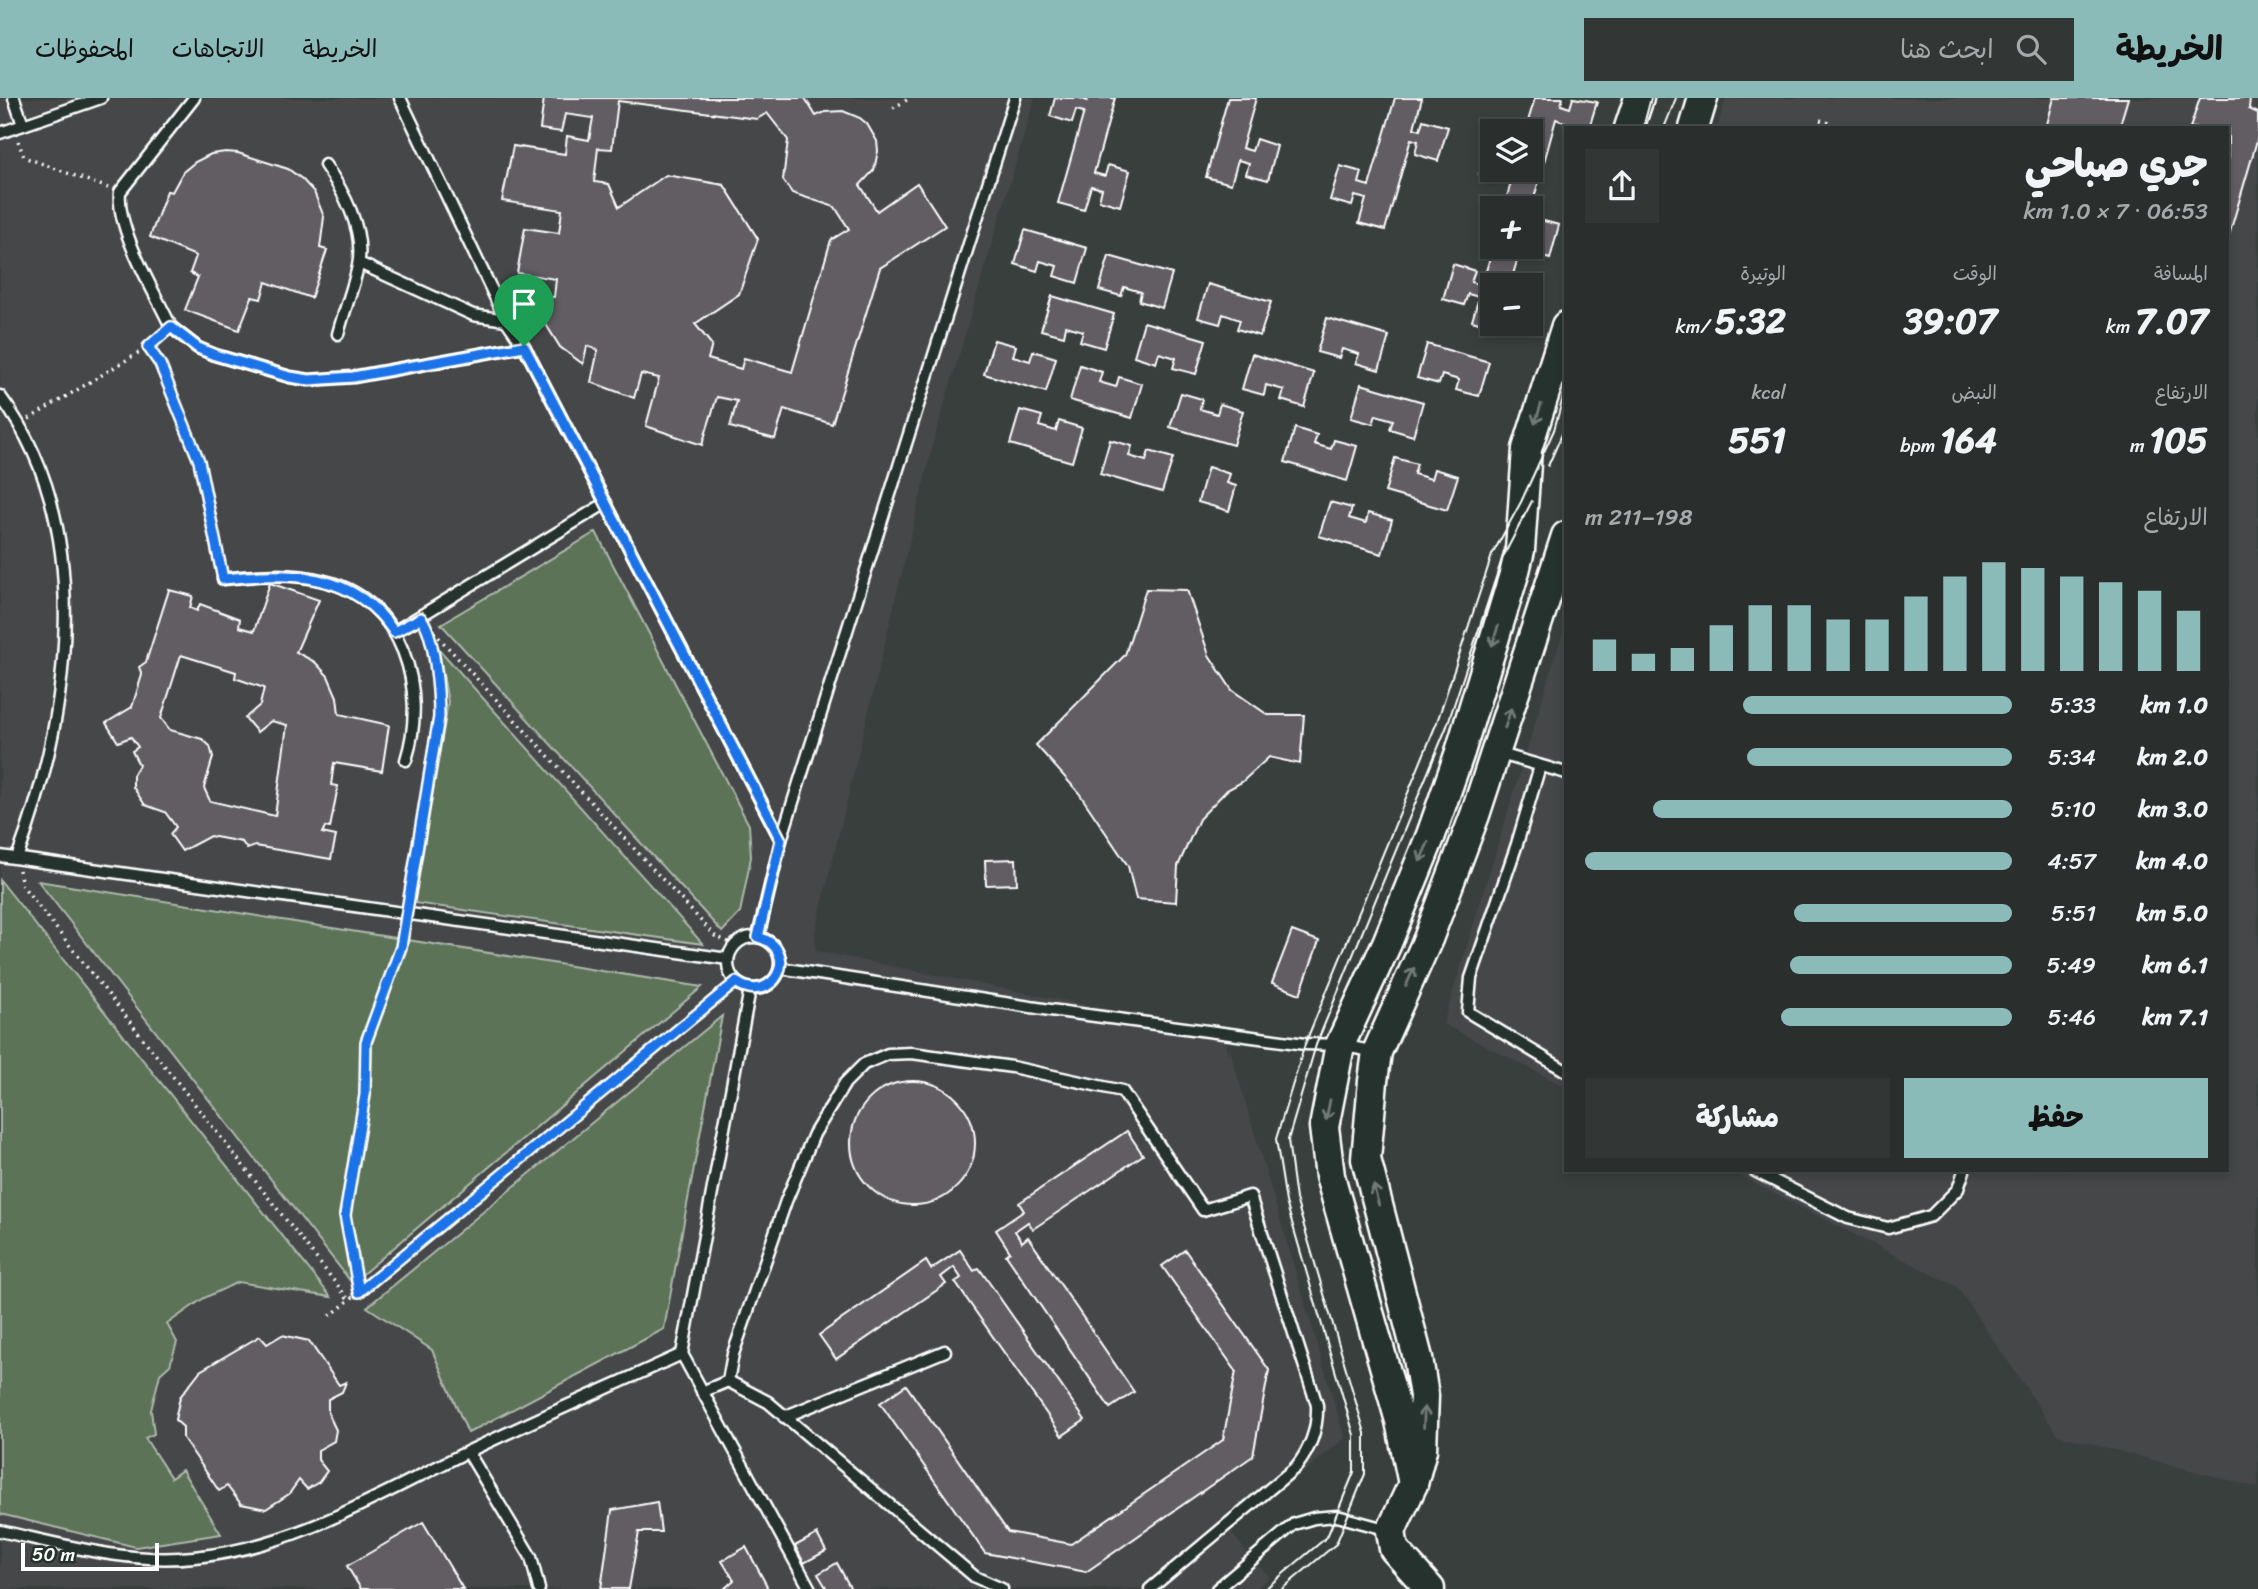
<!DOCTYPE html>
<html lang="ar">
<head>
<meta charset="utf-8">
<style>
	:root { --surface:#2a2f2e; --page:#323736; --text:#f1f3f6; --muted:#a5a9aa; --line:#464a4a; --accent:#8bbbb9 }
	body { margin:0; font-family:Sriracha,"Playpen Sans Arabic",sans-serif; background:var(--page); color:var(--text); direction:rtl; height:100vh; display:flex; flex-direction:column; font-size:26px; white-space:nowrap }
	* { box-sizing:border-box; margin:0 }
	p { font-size:23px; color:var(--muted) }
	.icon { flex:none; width:38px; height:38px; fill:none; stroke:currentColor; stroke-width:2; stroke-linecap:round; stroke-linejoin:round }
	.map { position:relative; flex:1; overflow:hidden; direction:ltr }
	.panel { position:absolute; left:1564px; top:28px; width:665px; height:1046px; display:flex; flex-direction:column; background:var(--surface); border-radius:0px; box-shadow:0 4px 10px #0003,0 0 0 2px var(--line); direction:rtl }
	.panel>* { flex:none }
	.controls { position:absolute; left:1480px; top:21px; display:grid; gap:14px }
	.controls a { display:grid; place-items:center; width:63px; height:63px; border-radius:0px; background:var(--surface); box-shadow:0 4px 10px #0003,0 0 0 2px var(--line); font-size:35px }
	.scale { position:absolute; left:21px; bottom:18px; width:138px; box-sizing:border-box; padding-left:7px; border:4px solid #fff; border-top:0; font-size:19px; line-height:24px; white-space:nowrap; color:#fff; -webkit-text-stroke:5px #26332d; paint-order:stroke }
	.pin { position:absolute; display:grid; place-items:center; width:60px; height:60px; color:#fff; margin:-72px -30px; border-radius:50% 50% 50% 0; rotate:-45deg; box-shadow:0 0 7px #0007 }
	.pin .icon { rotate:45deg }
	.round { display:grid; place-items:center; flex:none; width:74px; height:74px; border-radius:0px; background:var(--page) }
	.summary { display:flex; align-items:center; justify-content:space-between; height:119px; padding:0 21px }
	h1 { font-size:38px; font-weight:800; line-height:52px }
	.metrics { display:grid; grid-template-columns:repeat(3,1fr); gap:10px; height:119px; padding:7px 21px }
	.metrics div { display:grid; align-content:center }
	.metrics b { font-size:35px; font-weight:800 }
	.metrics small { font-size:19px; font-weight:400 }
	.metrics p { font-size:19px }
	.chart { height:196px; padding:14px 21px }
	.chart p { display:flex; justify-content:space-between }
	.chart svg { width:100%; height:126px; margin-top:7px; stroke:var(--accent); stroke-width:6 }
	.cta { display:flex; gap:14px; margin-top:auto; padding:14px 21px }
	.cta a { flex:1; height:80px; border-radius:0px; background:var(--accent); color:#111; font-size:28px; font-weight:800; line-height:80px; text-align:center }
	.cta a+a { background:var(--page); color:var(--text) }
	ul { padding:0 21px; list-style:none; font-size:23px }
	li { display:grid; grid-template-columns:112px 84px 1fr; align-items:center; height:52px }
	li i { height:18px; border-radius:9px; background:var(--accent) }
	header { display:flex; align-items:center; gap:42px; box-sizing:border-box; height:98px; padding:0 35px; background:var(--accent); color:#111 }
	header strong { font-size:33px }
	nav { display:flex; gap:38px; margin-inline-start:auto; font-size:24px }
	.search { width:490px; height:63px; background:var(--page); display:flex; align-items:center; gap:18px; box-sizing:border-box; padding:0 24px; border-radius:0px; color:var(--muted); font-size:26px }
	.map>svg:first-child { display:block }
</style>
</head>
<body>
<header>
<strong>الخريطة</strong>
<div class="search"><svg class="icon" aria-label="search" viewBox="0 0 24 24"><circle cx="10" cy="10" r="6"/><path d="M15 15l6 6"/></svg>ابحث هنا</div>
<nav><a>الخريطة</a><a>الاتجاهات</a><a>المحفوظات</a></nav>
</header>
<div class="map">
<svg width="2258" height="1491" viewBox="0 0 2258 1491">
	<rect width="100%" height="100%" fill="#383f3d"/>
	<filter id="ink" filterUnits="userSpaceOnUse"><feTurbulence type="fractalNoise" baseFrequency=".0143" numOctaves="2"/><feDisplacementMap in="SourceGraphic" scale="14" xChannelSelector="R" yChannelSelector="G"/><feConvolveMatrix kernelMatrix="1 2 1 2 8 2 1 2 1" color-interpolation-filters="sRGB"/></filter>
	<g filter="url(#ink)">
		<g fill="#454748">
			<path d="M0,0H1035L934,342L815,836L816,853L1227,935V957L1230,952L1345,1340L1231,1434L1252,1461L1270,1479L1256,1491H0Z"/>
			<path d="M1726,0H2258V1390L2058,1337L1957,1189L1730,1073H2228V30H1717Z"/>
			<path d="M1566,523V989L1443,926Z"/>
		</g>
		<g fill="#5c7358" stroke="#aeb9ac" stroke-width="2">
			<path d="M596,434L749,727L751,759L740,815L722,834L441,526Z"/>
			<path d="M438,550L703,846L414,805L448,604Z"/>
			<path d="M0,782L331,1199L238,1184L204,1200L167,1226L177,1244L170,1267L160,1276L151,1312L154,1336L145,1340L171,1380L182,1372L221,1436L136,1449L0,1416Z"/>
			<path d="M38,783L702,889L352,1185Z"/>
			<path d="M722,918L664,1231L468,1335L432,1252L367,1209Z"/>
		</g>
		<g fill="#625b63" stroke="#fff" stroke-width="2" fill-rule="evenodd">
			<path d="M544,0H805L816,18L825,14L843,13L860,20L867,26L877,43L878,53L874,72L860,87L877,113L917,85L945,128L880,170L832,326L784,311L775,341L730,329L737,303L717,299L702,347L646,328L659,280L641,276L634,300L591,284L598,252L587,248L583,266L560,249L545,225L540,198L554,199L556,181L517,175L525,130L559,135L562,112L502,103L513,48L565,56L567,38L589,42L593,20L565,16L561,34L540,31ZM618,3L757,21L767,15L788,42L783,82L792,95L835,109L849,131L831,142L792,274L744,260L741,271L708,261L712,247L695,226L739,196L758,141L724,87L666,77L619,109L609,86L594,84L598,50L612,51Z"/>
			<path d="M1055,0H1080L1087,3L1088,0H1115L1094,75L1105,78L1108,67L1130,73L1120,108L1099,102L1102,91L1091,88L1084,112L1058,105L1084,14L1076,12L1072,25L1050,18Z"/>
			<path d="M1228,0H1256L1242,50L1252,53L1256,41L1277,48L1268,82L1246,76L1249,65L1238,62L1231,86L1206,79Z"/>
			<path d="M1395,0H1422L1414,30L1420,32L1423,22L1448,29L1438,63L1415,56L1418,43L1411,41L1385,132L1359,125L1366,101L1355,98L1352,108L1330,102L1340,68L1362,74L1359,85L1369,88Z"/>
			<path d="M1535,0H1563L1561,7L1570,10L1573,0L1597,4L1589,30H1566V34L1565,33L1567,25L1556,21L1531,111L1504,110L1514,73L1509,72H1531V33H1525Z"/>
			<path d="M2054,0H2128L2119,30H2046Z"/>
			<path d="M2200,0H2250L2249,11L2258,15V39L2228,141V30H2190Z"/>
			<path d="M1489,41L1493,42V72H1504L1501,82L1479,76Z"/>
			<path d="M226,54L238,55L288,71L302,81L314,94L324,119L320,150L327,152L311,200L266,184L261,201L252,199L239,232L185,212L198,179L190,175L196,158L150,139L167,93L172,94L183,74L195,64L211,56Z"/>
			<path d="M1536,121L1559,127L1550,161L1527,155L1531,149V130Z"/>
			<path d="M1025,132L1087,150L1077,185L1054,178L1057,168L1040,163L1037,173L1015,166Z"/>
			<path d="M1493,149H1521L1510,187H1493V226H1499L1497,230L1472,223L1479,199L1468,196L1464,207L1443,201L1453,166L1475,173L1471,184L1482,187Z"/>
			<path d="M1109,158L1172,176L1162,210L1139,203L1141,194L1124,189L1121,198L1099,192Z"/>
			<path d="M1208,186L1271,204L1260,238L1237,231L1240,222L1223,216L1220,226L1198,220Z"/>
			<path d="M1052,198L1114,216L1104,250L1080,243L1083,233L1066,228L1064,238L1041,232Z"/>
			<path d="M1327,220L1389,238L1379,272L1356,265L1359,256L1342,251L1339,260L1317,254Z"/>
			<path d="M1144,224L1206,242L1196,276L1173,270L1176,260L1159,255L1156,265L1134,258Z"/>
			<path d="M994,242L1016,248L1013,258L1030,263L1033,253L1056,260L1046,294L984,276Z"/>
			<path d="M1427,246L1489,264L1479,298L1456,292L1459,282L1442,277L1439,286L1417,280Z"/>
			<path d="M1252,256L1314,275L1304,309L1281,302L1284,292L1266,287L1264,297L1242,291Z"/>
			<path d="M1080,267L1102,274L1099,284L1116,289L1119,279L1142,286L1132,320L1070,302Z"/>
			<path d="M1361,286L1423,304L1413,338L1390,331L1393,322L1376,317L1373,326L1351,320Z"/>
			<path d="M1181,295L1202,301L1200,311L1217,316L1220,306L1243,313L1233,347L1170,329Z"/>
			<path d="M1020,312L1042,318L1039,328L1056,333L1059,323L1082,330L1072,364L1010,346Z"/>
			<path d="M1295,330L1317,337L1314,346L1331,351L1334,342L1357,348L1347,383L1285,364Z"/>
			<path d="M1110,342L1132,348L1129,358L1146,363L1149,353L1173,360L1162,394L1100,376Z"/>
			<path d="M1395,360L1417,366L1414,376L1431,381L1434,371L1458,378L1447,412L1385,394Z"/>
			<path d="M1208,369L1230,376L1227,385L1236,388L1229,413L1198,404Z"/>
			<path d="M1330,404L1352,410L1349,420L1366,425L1368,415L1392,422L1382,456L1319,438Z"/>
			<path d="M270,485L319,502L296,554L315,564L328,578L337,599L339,616L389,627L382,673L334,665L331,687L338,688L330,730L325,729L322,735L336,738L331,761L255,748L247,751L242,744L210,738L182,753L170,736L176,729L165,714L145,707L133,689V677L139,667L132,653L138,649L131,639L118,644L106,625L132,609L142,577L139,569L146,564L169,492L193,498L190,510L197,513L200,506L240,521L239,529L254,533ZM181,557L236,574L235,580L264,590L260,607L245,620L257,634L271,623L287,627L275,718L210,703L204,690L213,659L210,648L202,641L170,632L161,620Z"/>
			<path d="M1146,491L1187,492L1209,557L1232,592L1268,617H1304L1300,666L1269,659L1242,684L1227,692L1199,721L1178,768L1176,804L1136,801L1128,768L1079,695L1036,647L1125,557Z"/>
			<path d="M1016,761L1017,786L986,787L985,762Z"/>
			<path d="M1292,833L1319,843L1300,896L1272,885Z"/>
			<circle cx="913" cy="1045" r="62"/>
			<path d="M1127,1033L1143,1057L1033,1131L1028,1124L1015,1133L1022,1144L1028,1139L1134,1294L1110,1310L1006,1157L1010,1154L996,1132L1024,1113L1019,1105Z"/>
			<path d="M960,1152L974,1173L979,1170L1085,1322L1062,1338L955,1184L961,1180L954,1169L941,1179L946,1186L836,1261L819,1237L926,1163L931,1171Z"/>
			<path d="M1185,1152L1269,1272L1253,1358L1086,1474L985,1455L880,1305L906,1287L1008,1434L1071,1446L1223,1342L1236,1273L1162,1168Z"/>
			<path d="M282,1237L309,1243L339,1287L346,1284L342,1294L328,1301V1315L336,1332L334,1343L318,1352V1362L327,1373L319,1384L307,1391L299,1382L289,1396L266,1411L241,1406L227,1388L219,1393L183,1340V1329L175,1322L180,1299L200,1273L260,1238L267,1246Z"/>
			<path d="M657,1404L661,1434H639L629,1491H601L612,1412Z"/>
			<path d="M423,1424L463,1491H361L347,1468Z"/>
			<path d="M817,1436L826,1453L804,1465L795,1448Z"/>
			<path d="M746,1449L767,1488L765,1491H724L734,1482L722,1463Z"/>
			<path d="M837,1465L851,1491H827L818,1476Z"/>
		</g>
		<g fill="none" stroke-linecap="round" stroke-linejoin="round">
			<g stroke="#fff" stroke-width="15">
				<g id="lane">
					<path d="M14,0L23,27"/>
					<path d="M194,0L120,94C116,132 155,194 171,229L198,250L215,257L290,279L309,282L353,279L524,248"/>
					<path d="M400,0L506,222L524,248L781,742"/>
					<path d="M0,35L101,0"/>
					<path d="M325,67C344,94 365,133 358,168C353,191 344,213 338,236"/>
					<path d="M359,165L473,217L506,222"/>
					<path d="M0,298C97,427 70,618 17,760"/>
					<path d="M223,481C257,477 291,474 325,483C404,502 428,593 406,662"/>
					<path d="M394,534L606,405"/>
					<path d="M1497,655L1566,675"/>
					<path d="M1540,668L1517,746L1471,880L1468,914L1566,973"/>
					<path d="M0,758L728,861"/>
					<circle cx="754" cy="865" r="26"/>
					<path d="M758,839L781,742L1015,0"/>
					<path d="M780,870L1050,912L1305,946L1340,947L1376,954"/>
					<path d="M1755,1073L1848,1120L1888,1130L1931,1118L1958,1091L1964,1073"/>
					<path d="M682,1256L750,891"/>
					<path d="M728,1283L733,1256L786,1103L814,1036L845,985L864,966L888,956L912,955L1012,969L1122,993L1203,1112L1250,1098L1317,1307C1318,1331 1311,1350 1296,1369L1150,1491"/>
					<path d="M728,1283L768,1304L975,1479L1002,1491"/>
					<path d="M702,1294L728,1283"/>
					<path d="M784,1319L945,1253"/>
					<path d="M468,1354L531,1459L539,1491"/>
					<path d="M0,1433C64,1447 128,1466 194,1459C292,1450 377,1398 465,1355C536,1321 610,1289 682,1256L810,1491"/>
					<path d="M1217,1491L1294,1426L1314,1420L1337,1418L1389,1432"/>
				</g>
			</g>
			<g stroke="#fff" stroke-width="33">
				<g id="secondary">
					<path d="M1629,30L1639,0"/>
					<path d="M1694,30L1703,0"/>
					<path d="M1413,1386L1400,1323L1330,1078L1324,1029L1340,947L1387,845L1431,737L1460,654L1515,473L1520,452L1527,351L1566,228"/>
					<path d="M1430,1491L1394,1451L1391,1433L1413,1386L1422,1352L1424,1298L1418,1260L1366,1061L1373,983L1377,954L1428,841L1475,717L1566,438"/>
				</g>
			</g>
			<g stroke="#fff" stroke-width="3.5" stroke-dasharray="2 5" stroke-linecap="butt">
				<path d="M893,10L910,0"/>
				<path d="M1820,22L1844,30"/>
				<path d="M18,43L24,59L108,90"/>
				<path d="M148,249L160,266L199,363L220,468"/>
				<path d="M29,321L148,249L162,238"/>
				<path d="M429,529L715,838L735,847"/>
				<path d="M19,772L22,787L349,1202"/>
				<path d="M410,803L439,619L440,587L428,530"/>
				<path d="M359,1194L345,1117L365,997L366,944L401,849L406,827"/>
				<path d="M330,1218L736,884"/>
			</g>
			<use href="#lane" stroke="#26332d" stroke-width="10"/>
			<use href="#secondary" stroke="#26332d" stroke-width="28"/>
			<g stroke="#fff" stroke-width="2">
				<path d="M1643,30L1651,0"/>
				<path d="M1664,30L1676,0"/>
				<path d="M1548,368L1566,327"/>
				<path d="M1265,1491L1327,1439L1354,1374V1337L1286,1104L1276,1041L1305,946L1437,624L1492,457L1521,404L1554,332L1566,289"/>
				<path d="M1282,1491L1336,1446L1365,1376V1335L1296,1101L1288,1042L1316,947L1447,628L1502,461L1532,403"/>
			</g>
		</g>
		<defs><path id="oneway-shaft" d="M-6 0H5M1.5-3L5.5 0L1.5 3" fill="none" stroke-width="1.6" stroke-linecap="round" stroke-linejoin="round" transform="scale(1.75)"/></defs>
		<g stroke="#727a76">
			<use href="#oneway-shaft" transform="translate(1538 316) rotate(108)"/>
			<use href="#oneway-shaft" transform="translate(1495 538) rotate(107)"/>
			<use href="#oneway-shaft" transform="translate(1508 620) rotate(-72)"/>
			<use href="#oneway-shaft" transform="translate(1424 754) rotate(114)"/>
			<use href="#oneway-shaft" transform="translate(1410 879) rotate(-66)"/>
			<use href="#oneway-shaft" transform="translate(1328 1012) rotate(101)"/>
			<use href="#oneway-shaft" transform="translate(1376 1097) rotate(-105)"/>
			<use href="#oneway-shaft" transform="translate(1424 1319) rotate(-88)"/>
		</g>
	</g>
	<g fill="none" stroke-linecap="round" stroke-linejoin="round" filter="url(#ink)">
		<g stroke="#fff" stroke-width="14">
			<path id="route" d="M171,229L198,250L215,257L290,279L309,282L353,279L524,248L781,742L758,839C803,852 773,910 736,884L359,1194L345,1117L365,997L366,944L401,849L439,619C439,596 435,536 421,520L394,534C354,473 289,474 223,481L199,363L160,266L148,249Z"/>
		</g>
		<use href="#route" stroke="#1a73e8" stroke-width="9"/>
	</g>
</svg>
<div class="controls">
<a><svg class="icon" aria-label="layers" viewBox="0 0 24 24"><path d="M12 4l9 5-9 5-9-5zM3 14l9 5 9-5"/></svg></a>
<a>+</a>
<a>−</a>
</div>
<div class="scale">50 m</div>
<div class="pin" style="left:524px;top:248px;background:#1e9e55"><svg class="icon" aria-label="arrive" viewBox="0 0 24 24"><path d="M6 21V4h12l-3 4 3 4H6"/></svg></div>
<section class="panel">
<div class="summary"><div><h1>جري صباحي</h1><p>06:53 · 7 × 1.0 km</p></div><a class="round"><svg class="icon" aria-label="share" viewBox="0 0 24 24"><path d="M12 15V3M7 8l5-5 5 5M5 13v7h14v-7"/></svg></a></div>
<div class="metrics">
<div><p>المسافة</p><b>7.07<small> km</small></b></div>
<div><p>الوقت</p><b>39:07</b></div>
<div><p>الوتيرة</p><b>5:32<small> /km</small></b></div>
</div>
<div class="metrics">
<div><p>الارتفاع</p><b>105<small> m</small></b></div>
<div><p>النبض</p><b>164<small> bpm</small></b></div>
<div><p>kcal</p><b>551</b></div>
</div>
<div class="chart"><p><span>الارتفاع</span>198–211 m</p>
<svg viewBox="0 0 160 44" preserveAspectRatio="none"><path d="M5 44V33M15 44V38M25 44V36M35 44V28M45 44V21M55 44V21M65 44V26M75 44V26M85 44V18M95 44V11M105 44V6M115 44V8M125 44V11M135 44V13M145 44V16M155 44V23"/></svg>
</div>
<ul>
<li><b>1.0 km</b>5:33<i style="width:63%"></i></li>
<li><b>2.0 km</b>5:34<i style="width:62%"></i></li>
<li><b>3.0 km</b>5:10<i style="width:84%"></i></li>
<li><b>4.0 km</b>4:57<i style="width:100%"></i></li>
<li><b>5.0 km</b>5:51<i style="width:51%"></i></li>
<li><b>6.1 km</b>5:49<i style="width:52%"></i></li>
<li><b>7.1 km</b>5:46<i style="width:54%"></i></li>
</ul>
<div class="cta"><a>حفظ</a><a>مشاركة</a></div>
</section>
</div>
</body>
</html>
